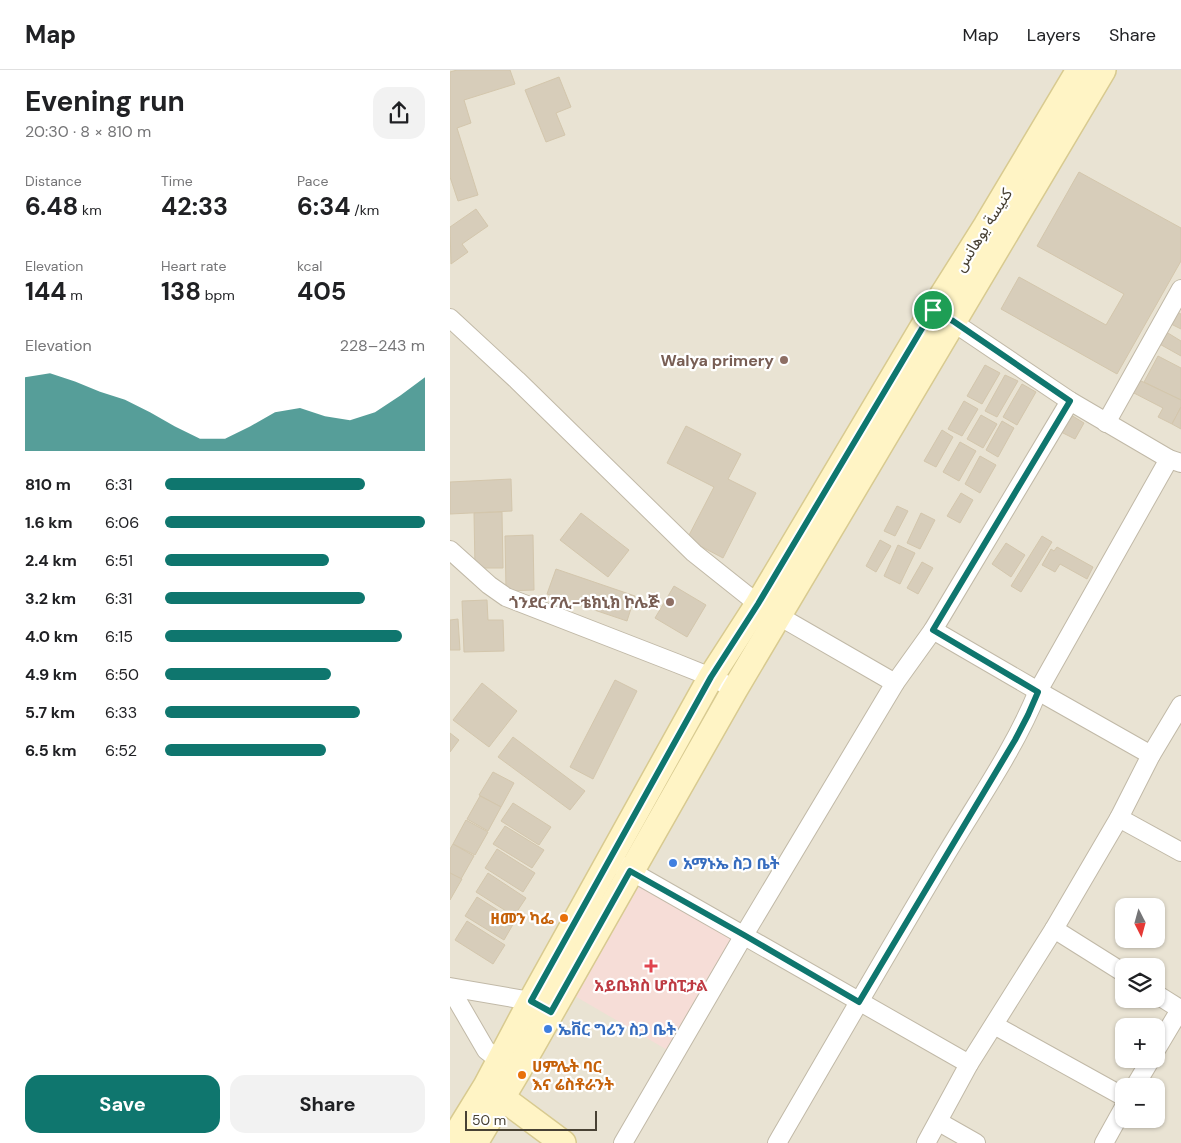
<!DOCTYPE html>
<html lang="en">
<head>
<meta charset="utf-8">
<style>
	:root { --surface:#fff; --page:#f2f2f2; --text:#202124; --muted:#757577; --line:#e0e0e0; --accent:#0f766e }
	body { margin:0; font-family:"DM Sans","Noto Sans Arabic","Noto Sans Ethiopic",sans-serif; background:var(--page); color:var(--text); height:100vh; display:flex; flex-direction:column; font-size:19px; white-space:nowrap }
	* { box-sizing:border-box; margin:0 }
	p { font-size:16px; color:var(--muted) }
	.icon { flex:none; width:28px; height:28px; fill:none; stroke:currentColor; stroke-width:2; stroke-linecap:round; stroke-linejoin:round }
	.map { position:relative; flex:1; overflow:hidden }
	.panel { display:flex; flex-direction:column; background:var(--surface); width:450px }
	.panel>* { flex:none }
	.needle { width:32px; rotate:174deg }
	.fabs { position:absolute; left:665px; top:828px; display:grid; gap:10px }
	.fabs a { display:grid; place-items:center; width:50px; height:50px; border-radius:10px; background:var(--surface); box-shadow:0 1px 4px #0004; font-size:25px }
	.scale { position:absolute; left:15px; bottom:12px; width:132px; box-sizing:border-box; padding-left:5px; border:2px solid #484134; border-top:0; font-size:14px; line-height:18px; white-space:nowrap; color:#484134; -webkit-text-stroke:4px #fff; paint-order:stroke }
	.pin { position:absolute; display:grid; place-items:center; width:42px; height:42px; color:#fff; margin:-21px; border:2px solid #fff; border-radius:50%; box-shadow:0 1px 5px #0007 }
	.round { display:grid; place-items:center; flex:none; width:52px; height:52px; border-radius:15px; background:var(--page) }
	.head { display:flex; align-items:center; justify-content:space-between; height:85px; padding:0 25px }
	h1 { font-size:28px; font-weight:700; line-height:38px }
	.stats { display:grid; grid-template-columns:repeat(3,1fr); gap:8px; height:85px; padding:5px 25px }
	.stats div { display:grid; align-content:center }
	.stats b { font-size:25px; font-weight:700 }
	.stats small { font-size:14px; font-weight:400 }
	.stats p { font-size:14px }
	.chart { height:140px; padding:10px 25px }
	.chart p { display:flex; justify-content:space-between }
	.chart svg { width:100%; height:90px; margin-top:5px; fill:var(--accent); opacity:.7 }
	.cta { display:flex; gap:10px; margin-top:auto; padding:10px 25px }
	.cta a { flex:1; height:58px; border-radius:15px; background:var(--accent); color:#fff; font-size:20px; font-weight:700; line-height:58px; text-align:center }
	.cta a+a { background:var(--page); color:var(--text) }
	ul { padding:0 25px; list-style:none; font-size:16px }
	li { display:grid; grid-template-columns:80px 60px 1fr; align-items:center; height:38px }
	li i { height:12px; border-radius:6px; background:var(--accent) }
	header { display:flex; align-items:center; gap:30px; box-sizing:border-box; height:70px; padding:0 25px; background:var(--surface); border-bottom:1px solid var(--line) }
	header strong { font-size:24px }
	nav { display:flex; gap:28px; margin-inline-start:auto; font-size:18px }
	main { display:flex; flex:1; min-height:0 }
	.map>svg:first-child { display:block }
</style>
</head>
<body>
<header>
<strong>Map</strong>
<nav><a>Map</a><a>Layers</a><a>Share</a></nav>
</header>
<main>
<section class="panel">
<div class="head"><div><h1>Evening run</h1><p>20:30 · 8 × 810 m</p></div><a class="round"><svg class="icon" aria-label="share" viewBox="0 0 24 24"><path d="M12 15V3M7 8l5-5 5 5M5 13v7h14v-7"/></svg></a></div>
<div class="stats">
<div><p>Distance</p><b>6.48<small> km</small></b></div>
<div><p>Time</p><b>42:33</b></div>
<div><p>Pace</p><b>6:34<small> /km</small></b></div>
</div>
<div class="stats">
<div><p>Elevation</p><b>144<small> m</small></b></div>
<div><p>Heart rate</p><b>138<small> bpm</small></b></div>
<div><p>kcal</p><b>405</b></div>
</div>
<div class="chart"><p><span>Elevation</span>228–243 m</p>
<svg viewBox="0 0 160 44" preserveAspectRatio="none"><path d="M0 44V8L10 6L20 10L30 15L40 19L50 25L60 32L70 38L80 38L90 32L100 25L110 23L120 27L130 29L140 25L150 17L160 8V44z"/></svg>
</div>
<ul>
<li><b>810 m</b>6:31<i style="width:77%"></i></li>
<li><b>1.6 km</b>6:06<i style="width:100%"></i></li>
<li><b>2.4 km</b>6:51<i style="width:63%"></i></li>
<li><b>3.2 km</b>6:31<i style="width:77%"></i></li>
<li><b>4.0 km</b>6:15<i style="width:91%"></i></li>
<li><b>4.9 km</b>6:50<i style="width:64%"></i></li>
<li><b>5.7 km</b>6:33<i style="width:75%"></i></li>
<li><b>6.5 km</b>6:52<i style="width:62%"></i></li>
</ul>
<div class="cta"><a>Save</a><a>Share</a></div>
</section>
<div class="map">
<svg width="731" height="1073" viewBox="0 0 731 1073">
	<rect width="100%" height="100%" fill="#f4f1e5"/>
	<path fill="#e9e3d3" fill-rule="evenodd" d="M0,0H731V1073H0ZM674,836H706V869H674ZM674,896H706V929H674ZM674,956H706V989H674ZM674,1016H706V1049H674Z"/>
	<path fill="#f6ddd7" d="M183,812L284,871L219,981L118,922Z"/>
	<g fill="#d7cdba" stroke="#d3c6ac">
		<path d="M7,0H60L65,14L14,30L21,53L7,58L28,125L8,131L0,107V2Z"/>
		<path d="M109,7L121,37L106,43L115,65L96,72L75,20Z"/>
		<path d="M629,102L731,158V191L667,304L551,239L569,207L656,255L674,224L587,176Z"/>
		<path d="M26,139L38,156L12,174L18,182L1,194L0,157Z"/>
		<path d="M725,241L731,244V259L719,253Z"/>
		<path d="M713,260L731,271V286L706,272Z"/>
		<path d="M708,286L731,298V330L694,312Z"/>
		<path d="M535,295L550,303L532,334L517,326Z"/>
		<path d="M555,305L568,311L547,347L535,341Z"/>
		<path d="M689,310L731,330V337L722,354L708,347L713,338L682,322Z"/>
		<path d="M572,314L586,322L567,355L553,347Z"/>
		<path d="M514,331L528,339L512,366L498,359Z"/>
		<path d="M731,337V359L722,354Z"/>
		<path d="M531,345L547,354L533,378L517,369Z"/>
		<path d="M621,345L634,353L625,369L611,362Z"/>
		<path d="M552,351L564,358L548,387L536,380Z"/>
		<path d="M236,356L291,384L278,409L306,423L273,488L237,469L264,417L217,393Z"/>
		<path d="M492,360L503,367L486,397L474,391Z"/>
		<path d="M510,372L526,381L509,411L493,402Z"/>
		<path d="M530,386L546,395L530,423L515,414Z"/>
		<path d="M61,409L62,441L0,444V412Z"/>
		<path d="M511,423L523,430L510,453L497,446Z"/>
		<path d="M447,436L458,441L445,466L434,461Z"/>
		<path d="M52,442L53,498H25L24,443Z"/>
		<path d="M131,443L179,480L158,507L110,470Z"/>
		<path d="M471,443L485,450L470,479L457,473Z"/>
		<path d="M83,465L84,520L56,521L55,466Z"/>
		<path d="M592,466L602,472L571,522L561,516Z"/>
		<path d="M430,470L441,476L426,502L416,496Z"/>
		<path d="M556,473L575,485L561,507L542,494Z"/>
		<path d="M448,475L465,483L450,514L434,506Z"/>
		<path d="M607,477L643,497L637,509L610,494L605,502L592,495L601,479L604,481Z"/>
		<path d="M472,492L483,498L468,524L457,518Z"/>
		<path d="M106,499L185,526L177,551L97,524Z"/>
		<path d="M224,516L256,535L237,567L205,548Z"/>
		<path d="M37,530L38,550H53L54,581L14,582L12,531Z"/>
		<path d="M8,549L10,580H0V550Z"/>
		<path d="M165,610L187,621L143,709L120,697Z"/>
		<path d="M32,613L67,641L39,677L3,650Z"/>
		<path d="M0,663L9,670L0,682Z"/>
		<path d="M63,667L135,721L120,740L48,687Z"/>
		<path d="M43,702L64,713L51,737L29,725Z"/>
		<path d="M30,726L51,737L38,761L17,749Z"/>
		<path d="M63,733L101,757L89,775L51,751Z"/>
		<path d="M16,750L38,762L25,785L3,774Z"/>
		<path d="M55,756L94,780L82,798L43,774Z"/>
		<path d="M3,774L24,786L11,809L0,803V779Z"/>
		<path d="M47,779L85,803L73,822L35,798Z"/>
		<path d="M0,803L12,809L0,830Z"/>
		<path d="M38,803L76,828L64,846L26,822Z"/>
		<path d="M27,827L65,851L54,870L15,846Z"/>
		<path d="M17,851L55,875L43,894L5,870Z"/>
	</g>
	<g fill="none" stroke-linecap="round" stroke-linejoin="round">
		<g stroke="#c1b9a7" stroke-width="20">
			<g id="street">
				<path d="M494,246L620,331L719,389L731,393"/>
				<path d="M0,248L67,310L244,483L308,534L445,613"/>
				<path d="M656,353L731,219"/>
				<path d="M0,480L39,515L56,527L226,593L261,607L285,619"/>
				<path d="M483,560L588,621L701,685"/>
				<path d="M669,748L731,782"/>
				<path d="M172,796L519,994"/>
				<path d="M604,859L674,903"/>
				<path d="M0,917L81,931L90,936"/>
				<path d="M0,918L36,980L49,990L59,995"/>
				<path d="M706,924L730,939"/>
				<path d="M544,955L674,1027"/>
				<path d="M706,980L731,938"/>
				<path d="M685,1016L701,989"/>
				<path d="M489,1052L526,1073"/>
				<path d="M173,1073L294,865L445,613L483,560L620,331"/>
				<path d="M327,1073C383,977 438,881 495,786C527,732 564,680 588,621L719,389"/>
				<path d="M476,1073L519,994L604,859L669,748L701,685L731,635"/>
				<path d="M654,1073L674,1037"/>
			</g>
		</g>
		<g stroke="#d8ca90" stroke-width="28">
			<g id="secondary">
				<path d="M39,1018L113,1073"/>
				<path d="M1,1073L36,1016L81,931L261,607L308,534L483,240L536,156L629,0"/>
				<path d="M25,1073L69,999L285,619L653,0"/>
			</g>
		</g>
		<use href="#street" stroke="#fff" stroke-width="18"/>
		<use href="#secondary" stroke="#fff4c5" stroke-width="25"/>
	</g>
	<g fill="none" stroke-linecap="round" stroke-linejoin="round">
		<g stroke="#fff" stroke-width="10">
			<path id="route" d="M483,240L503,251L620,331L483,560L588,622L578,645L565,670L409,932L294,865L180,801L101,942L81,931L261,607L308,534Z"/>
		</g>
		<use href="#route" stroke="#0f766e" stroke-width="6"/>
	</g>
	<g fill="#8d6e63" stroke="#fff" stroke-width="2">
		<circle cx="334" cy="290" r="5"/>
		<circle cx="220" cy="532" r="5"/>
	</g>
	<g fill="#3f7fe0" stroke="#fff" stroke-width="2">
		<circle cx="223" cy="793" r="5"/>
		<circle cx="98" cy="959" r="5"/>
	</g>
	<g fill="#e8710a" stroke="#fff" stroke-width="2">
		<circle cx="114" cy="848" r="5"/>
		<circle cx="72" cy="1005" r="5"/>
	</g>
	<path fill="#e0444e" stroke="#fff" stroke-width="2" d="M198.5 888.5h5v5h5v5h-5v5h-5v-5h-5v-5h5z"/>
	<g text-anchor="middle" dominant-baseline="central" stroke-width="4.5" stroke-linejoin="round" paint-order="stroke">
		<g font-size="16" fill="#484134" stroke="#fff">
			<text transform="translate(533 160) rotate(-58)">كنيسة يوهانس</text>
		</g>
		<g font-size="16" font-weight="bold" fill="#785e54" stroke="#fff" text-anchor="end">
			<text x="324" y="290">Walya primery</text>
			<text x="210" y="532">ጎንደር ፖሊ-ቴክኒክ ኮሌጅ</text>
		</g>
		<g font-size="16" font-weight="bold" fill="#366cbe" stroke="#fff" text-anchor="start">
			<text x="233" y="793">አማኑኤ ስጋ ቤት</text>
			<text x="108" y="959">ኤቨር ግሪን ስጋ ቤት</text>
		</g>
		<g font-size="16" font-weight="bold" fill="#c56008" stroke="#fff" text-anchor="end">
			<text x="104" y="848">ዘመን ካፌ</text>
			<text x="82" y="996" text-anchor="start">ሀምሌት ባር<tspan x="82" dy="18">እና ሬስቶራንት</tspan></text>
		</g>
		<g font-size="16" font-weight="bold" fill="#be3a42" stroke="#fff">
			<text x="201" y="915">አይቤክስ ሆስፒታል</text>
		</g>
	</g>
</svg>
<div class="fabs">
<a><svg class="needle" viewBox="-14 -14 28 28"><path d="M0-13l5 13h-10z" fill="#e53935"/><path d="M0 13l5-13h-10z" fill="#757577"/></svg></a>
<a><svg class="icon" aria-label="layers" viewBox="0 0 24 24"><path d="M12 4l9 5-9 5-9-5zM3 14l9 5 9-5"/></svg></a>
<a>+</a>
<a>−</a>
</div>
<div class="scale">50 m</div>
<div class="pin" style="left:483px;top:240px;background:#1e9e55"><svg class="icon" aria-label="arrive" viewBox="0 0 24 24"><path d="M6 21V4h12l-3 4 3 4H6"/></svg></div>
</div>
</main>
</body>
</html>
